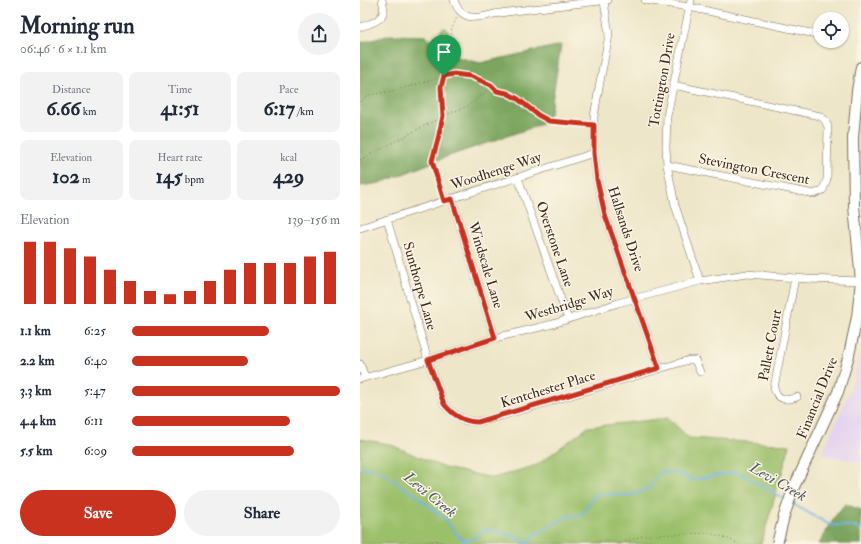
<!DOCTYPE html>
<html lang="en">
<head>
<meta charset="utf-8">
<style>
	:root { --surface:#fff; --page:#f2f2f3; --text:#1f2937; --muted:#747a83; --accent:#c8321e }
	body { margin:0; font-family:"IM FELL Double Pica",serif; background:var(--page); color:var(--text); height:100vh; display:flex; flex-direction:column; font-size:15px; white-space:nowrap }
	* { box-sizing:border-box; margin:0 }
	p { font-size:13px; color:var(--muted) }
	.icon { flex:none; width:22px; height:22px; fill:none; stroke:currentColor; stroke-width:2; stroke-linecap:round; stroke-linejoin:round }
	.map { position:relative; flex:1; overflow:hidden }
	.sheet { display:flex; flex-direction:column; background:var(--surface); width:360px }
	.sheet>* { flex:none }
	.controls { position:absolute; left:453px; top:12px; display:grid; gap:8px }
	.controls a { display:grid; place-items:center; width:36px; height:36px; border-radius:50%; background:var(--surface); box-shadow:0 1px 3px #0004; font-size:20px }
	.pin { position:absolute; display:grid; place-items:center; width:34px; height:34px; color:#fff; margin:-41px -17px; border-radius:50% 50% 50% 0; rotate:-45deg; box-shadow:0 0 4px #0007 }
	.pin .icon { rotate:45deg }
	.round { display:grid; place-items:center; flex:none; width:42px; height:42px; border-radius:21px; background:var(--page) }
	.head { display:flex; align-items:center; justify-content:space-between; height:68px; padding:0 20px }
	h1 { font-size:22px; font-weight:700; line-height:30px }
	.figures { display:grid; grid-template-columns:repeat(3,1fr); gap:6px; height:68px; padding:4px 20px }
	.figures div { display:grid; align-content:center; border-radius:8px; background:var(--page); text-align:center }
	.figures b { font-size:20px; font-weight:700 }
	.figures small { font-size:11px; font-weight:400 }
	.figures p { font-size:11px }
	.chart { height:112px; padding:8px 20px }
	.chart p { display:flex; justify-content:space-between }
	.chart svg { width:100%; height:72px; margin-top:4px; stroke:var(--accent); stroke-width:6 }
	.cta { display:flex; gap:8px; margin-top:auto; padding:8px 20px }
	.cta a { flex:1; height:46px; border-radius:24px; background:var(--accent); color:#fff; font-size:16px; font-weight:700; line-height:46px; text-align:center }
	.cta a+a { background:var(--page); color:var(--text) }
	ul { padding:0 20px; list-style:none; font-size:13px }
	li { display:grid; grid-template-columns:64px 48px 1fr; align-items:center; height:30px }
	li i { height:10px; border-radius:5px; background:var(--accent) }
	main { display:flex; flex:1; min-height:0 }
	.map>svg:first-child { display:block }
</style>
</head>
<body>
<main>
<section class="sheet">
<div class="head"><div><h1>Morning run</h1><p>06:46 · 6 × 1.1 km</p></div><a class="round"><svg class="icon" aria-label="share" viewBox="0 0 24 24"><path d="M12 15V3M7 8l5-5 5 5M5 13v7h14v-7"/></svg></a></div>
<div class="figures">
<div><p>Distance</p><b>6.66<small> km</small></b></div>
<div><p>Time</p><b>41:51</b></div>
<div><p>Pace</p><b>6:17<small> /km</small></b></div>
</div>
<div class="figures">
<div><p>Elevation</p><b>102<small> m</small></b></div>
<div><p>Heart rate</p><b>145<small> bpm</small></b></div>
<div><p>kcal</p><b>429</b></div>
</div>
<div class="chart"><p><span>Elevation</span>139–156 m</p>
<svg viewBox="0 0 160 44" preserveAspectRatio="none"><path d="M5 44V6M15 44V6M25 44V10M35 44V15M45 44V23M55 44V30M65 44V36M75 44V38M85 44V36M95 44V30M105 44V23M115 44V19M125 44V19M135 44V19M145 44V15M155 44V12"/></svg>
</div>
<ul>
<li><b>1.1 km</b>6:25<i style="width:66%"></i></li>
<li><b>2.2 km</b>6:40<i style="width:56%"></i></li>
<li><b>3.3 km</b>5:47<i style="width:100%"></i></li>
<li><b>4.4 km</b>6:11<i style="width:76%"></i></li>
<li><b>5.5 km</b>6:09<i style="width:78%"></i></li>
</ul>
<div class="cta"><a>Save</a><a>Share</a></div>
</section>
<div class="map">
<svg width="501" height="544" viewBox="0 0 501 544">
	<rect width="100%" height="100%" fill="#fcf5e5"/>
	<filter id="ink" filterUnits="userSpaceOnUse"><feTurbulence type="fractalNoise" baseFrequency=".025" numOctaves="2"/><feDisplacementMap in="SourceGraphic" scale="8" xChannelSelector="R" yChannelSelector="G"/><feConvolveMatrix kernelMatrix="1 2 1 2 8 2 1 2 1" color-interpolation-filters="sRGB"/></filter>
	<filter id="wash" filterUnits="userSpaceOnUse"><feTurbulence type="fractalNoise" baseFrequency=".012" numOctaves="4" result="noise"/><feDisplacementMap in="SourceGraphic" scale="16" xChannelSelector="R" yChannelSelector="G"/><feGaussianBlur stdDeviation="0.9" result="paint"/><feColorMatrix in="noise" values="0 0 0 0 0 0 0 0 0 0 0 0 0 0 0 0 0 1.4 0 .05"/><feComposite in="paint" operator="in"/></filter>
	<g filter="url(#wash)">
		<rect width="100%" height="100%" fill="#ede6c8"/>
		<path fill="#e5d3f0" d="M501,350V463L462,454L491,388Z"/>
		<g fill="#9bc06b" stroke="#6b7544">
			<path d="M84,28L87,29L95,49V53L90,56L85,54L80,33L81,30Z"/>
			<path d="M308,418L329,438L430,445L401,544H0V439L29,444L85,468L133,478L177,465L228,427Z"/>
		</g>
		<g fill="#7ca65f" stroke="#5c683e">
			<path d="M31,35L66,36L85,54L120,63L201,45L190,114L182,124L86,157L20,183L0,186V43Z"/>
			<path d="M485,504L501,510V544H459L476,515Z"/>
		</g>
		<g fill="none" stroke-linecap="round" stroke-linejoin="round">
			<g stroke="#6fb2e4" stroke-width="2">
				<path d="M0,467L18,470L54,494L86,520L102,540H111L126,529C139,532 155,534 167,544L176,534L208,516L222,515L229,503L237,494L272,495L288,489L301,472L318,473L332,480L358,475L378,472L426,500"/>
				<path d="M431,503L470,525L493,526L501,530"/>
			</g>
		</g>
	</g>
	<g filter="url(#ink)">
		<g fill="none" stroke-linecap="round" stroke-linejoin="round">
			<g stroke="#796c5a" stroke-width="8">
				<g id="street">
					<path d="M94,0C96,7 100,13 107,16C115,19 127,16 134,14C172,8 210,5 248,0"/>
					<path d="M285,0L329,7L460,35"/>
					<path d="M331,0L307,116L306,147L307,165L315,205L340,281"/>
					<path d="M244,1L249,35L239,87L234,117V153L237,180L245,215L299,368"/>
					<path d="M0,27C16,22 28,19 22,0"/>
					<path d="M307,165L454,194L463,190L467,179L468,127L465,120L460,116L313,85"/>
					<path d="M158,178L208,319"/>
					<path d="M92,199L135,338"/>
					<path d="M27,219L68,360L84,404L88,409L104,420L115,422L127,420L329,360H335L340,372"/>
					<path d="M0,228L234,153"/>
					<path d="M435,278L414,388C417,400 427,401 437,397"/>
					<path d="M0,364L5,377"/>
					<path d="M0,379L68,360L135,338L193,324L258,303L340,281L387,274L447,279L501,281"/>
				</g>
			</g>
			<g stroke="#796c5a" stroke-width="12">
				<path id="secondary" d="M417,544L424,516L434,487L478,392L489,355L497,317L501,281L494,206L493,137L497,91L501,67"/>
			</g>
			<g stroke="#796c5a" stroke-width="1" stroke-dasharray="1 3" stroke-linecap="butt">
				<path d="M0,102L8,95L32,91L94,74L110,76L131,85L137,91L147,93L158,99L178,115L189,121L227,124"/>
				<path d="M0,160L83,116L108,106L126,92L125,83"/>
				<path d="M82,195L72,161L78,139L83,116L81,87L84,76L90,67L97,51L91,31L97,17"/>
				<path d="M69,544C74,539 79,540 85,544"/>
				<path d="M258,544L279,537L291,535L349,533L364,537L379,544"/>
			</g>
			<use href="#street" stroke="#fff" stroke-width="7"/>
			<use href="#secondary" stroke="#fff" stroke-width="10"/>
		</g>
	</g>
	<g fill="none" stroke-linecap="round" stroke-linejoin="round" filter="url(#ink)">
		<g stroke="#fff" stroke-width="8">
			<path id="route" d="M94,74L110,76L131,85L137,91L147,93L158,99L178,115L189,121L234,125V153L237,180L245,215L299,368L118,422C104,422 92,414 84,404L68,360L135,338L92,199L84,201L72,161L78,139L83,116L81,87L84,76Z"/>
		</g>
		<use href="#route" stroke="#c8321e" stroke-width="5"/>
	</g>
	<g text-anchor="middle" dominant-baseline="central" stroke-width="3" stroke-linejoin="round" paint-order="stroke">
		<g font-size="14" fill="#3b2a1e" stroke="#fcf5e5">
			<text transform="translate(302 80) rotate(-80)">Tottington Drive</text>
			<text transform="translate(394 169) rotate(11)">Stevington Crescent</text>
			<text transform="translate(136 171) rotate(-18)">Woodhenge Way</text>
			<text transform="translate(266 229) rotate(72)">Hallsands Drive</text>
			<text transform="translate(195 244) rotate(71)">Overstone Lane</text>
			<text transform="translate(126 265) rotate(73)">Windscale Lane</text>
			<text transform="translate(60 286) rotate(74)">Sunthorpe Lane</text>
			<text transform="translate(209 304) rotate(-17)">Westbridge Way</text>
			<text transform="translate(410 345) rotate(-79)">Pallett Court</text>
			<text transform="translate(188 389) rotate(-17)">Kentchester Place</text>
			<text transform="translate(457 398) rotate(-68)">Financial Drive</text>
		</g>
		<g font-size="15" font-style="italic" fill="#4d5a63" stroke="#fcf5e5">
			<text transform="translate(418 482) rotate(30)">Levi Creek</text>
			<text transform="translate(70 495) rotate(39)">Levi Creek</text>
		</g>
	</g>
</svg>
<div class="controls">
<a><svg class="icon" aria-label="locate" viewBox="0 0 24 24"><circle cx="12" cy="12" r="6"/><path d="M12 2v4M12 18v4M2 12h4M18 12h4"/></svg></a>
</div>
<div class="pin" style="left:84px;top:76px;background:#1e9e55"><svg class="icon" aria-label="arrive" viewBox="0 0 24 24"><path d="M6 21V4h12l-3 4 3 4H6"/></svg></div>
</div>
</main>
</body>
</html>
